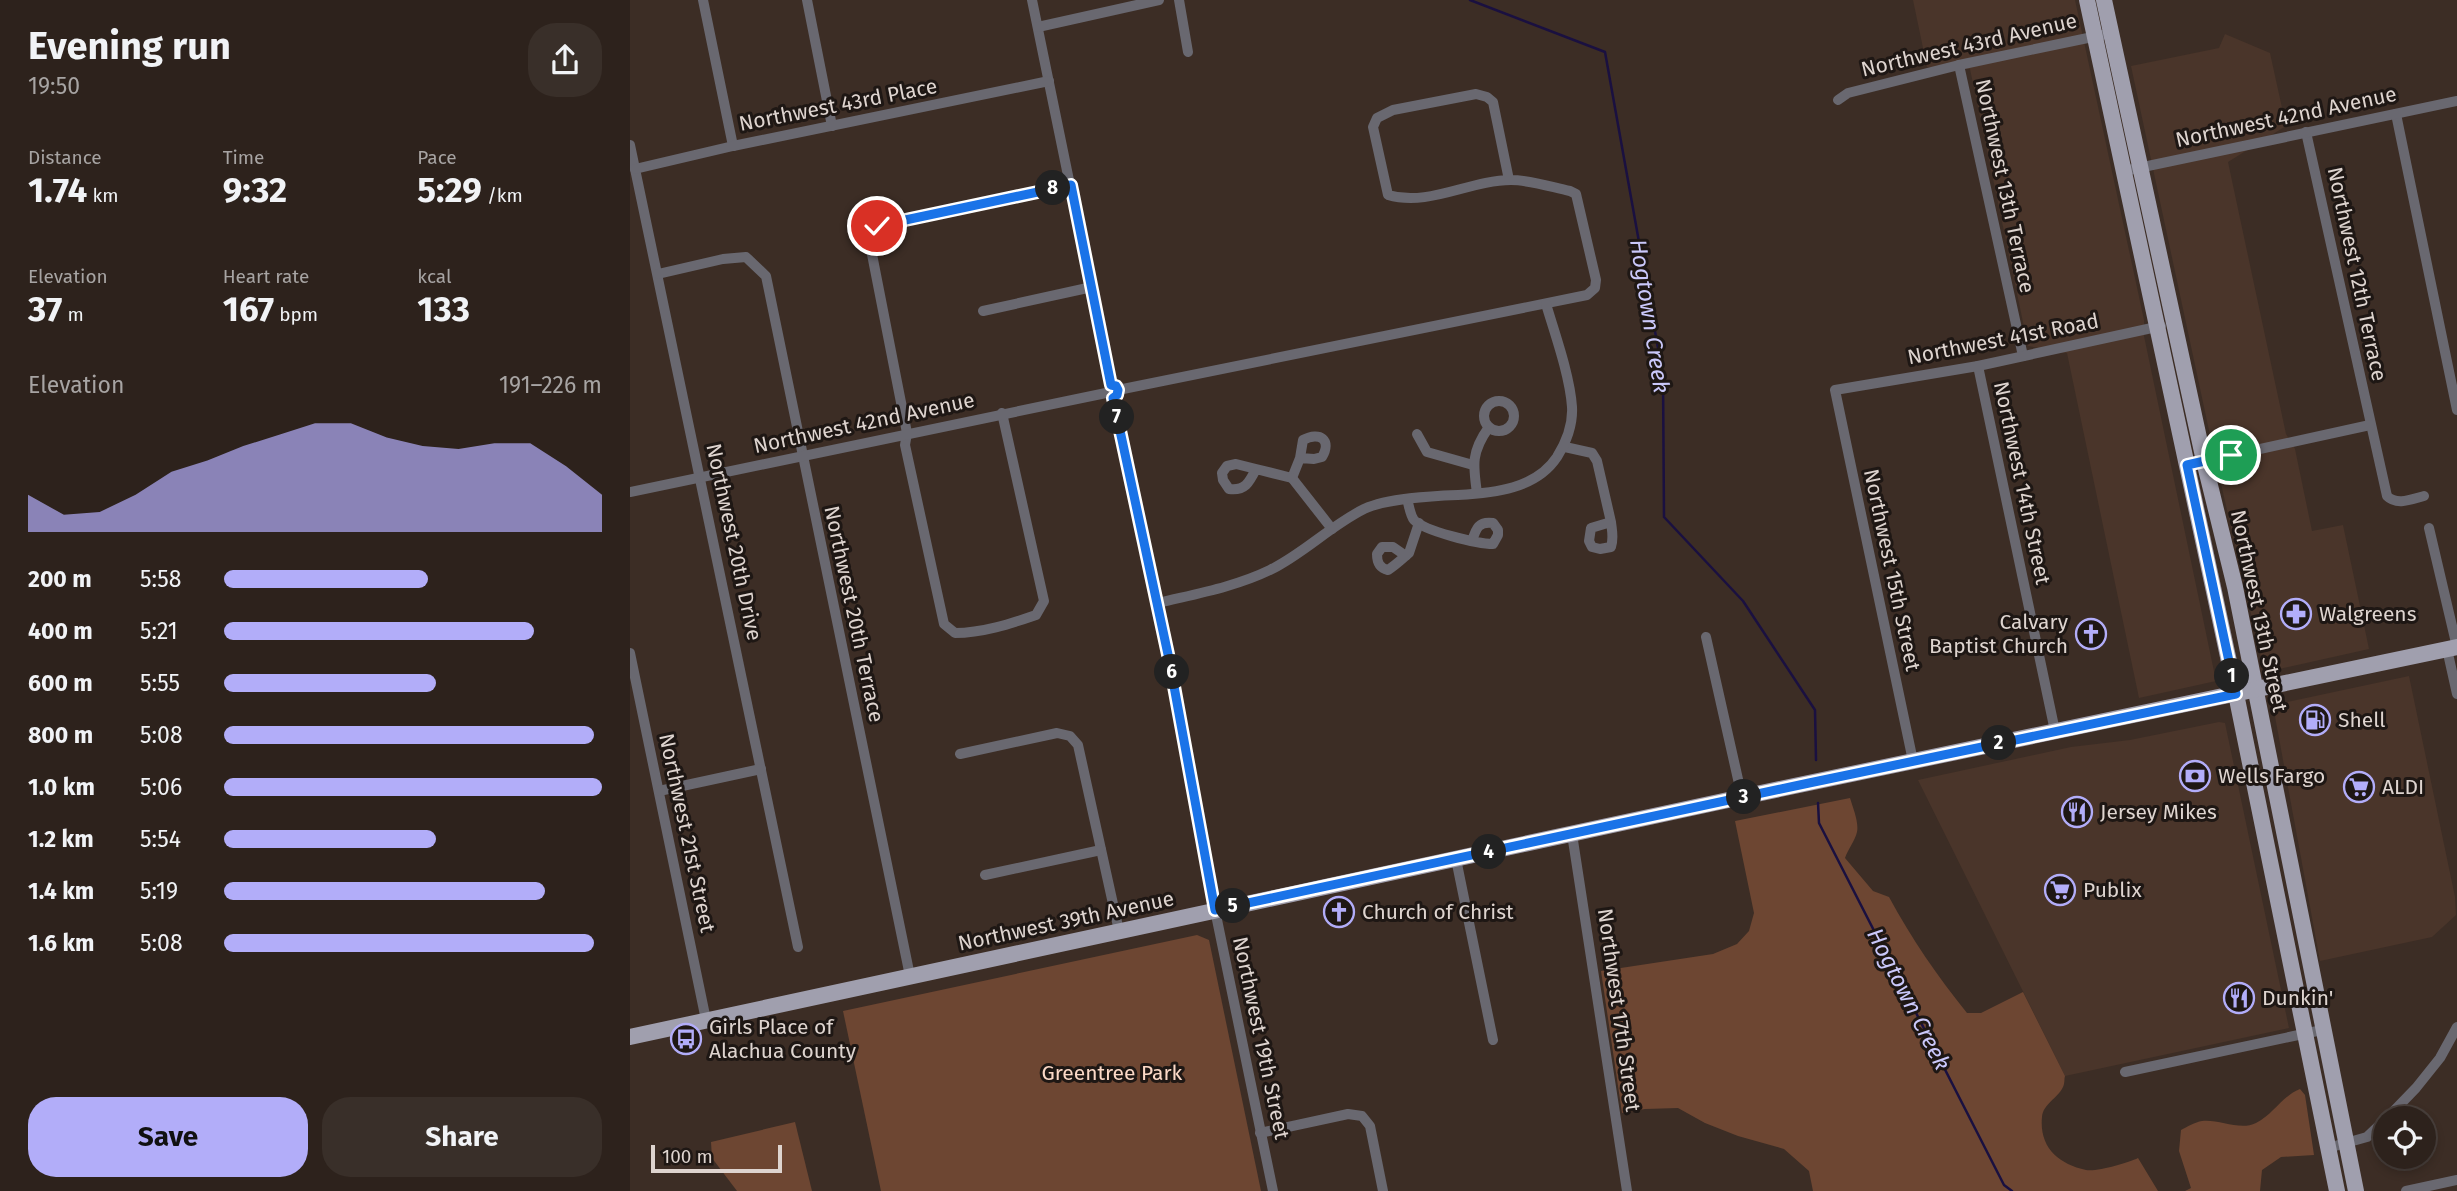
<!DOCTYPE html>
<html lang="en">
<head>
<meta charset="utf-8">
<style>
	:root { --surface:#2d221c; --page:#392f29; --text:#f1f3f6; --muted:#a7a4a3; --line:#483f3b; --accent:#b2adf9 }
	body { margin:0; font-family:"Fira Sans",sans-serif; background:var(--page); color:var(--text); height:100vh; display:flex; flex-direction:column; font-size:26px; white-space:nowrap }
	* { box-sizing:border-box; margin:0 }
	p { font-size:23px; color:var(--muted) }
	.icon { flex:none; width:38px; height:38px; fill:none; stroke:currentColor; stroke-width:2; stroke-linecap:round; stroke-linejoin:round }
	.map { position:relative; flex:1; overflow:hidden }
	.panel { display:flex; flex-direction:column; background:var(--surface); width:630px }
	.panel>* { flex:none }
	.buttons { position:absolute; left:1743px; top:1106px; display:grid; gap:14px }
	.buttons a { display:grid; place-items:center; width:63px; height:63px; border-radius:50%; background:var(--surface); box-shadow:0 4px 10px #0003,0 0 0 2px var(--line); font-size:35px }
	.scale { position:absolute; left:21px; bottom:18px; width:131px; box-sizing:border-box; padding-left:7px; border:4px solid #ded4cf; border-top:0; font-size:19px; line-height:24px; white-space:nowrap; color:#ded4cf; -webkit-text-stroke:5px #1e1714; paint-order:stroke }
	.pin { position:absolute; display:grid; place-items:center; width:60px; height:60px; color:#fff; margin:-30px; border:4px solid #fff; border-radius:50%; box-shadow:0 2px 7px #0007 }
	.km { position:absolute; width:35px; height:35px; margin:-18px; border-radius:50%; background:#222; color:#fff; font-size:19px; line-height:35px; text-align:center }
	.round { display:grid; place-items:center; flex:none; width:74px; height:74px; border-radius:28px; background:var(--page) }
	.head { display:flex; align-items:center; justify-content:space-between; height:119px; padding:0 28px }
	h1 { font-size:38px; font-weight:700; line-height:52px }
	.figures { display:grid; grid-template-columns:repeat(3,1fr); gap:10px; height:119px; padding:7px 28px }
	.figures div { display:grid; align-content:center }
	.figures b { font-size:35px; font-weight:700 }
	.figures small { font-size:19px; font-weight:400 }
	.figures p { font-size:19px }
	.chart { height:196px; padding:14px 28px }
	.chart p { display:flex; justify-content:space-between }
	.chart svg { width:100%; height:126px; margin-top:7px; fill:var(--accent); opacity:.7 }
	.primary-button { display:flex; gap:14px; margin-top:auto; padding:14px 28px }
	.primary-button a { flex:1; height:80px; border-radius:28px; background:var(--accent); color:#111; font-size:28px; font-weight:700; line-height:80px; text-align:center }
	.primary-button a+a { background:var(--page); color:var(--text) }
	ul { padding:0 28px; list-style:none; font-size:23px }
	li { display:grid; grid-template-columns:112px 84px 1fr; align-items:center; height:52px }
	li i { height:18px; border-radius:9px; background:var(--accent) }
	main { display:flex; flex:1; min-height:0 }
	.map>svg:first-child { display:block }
</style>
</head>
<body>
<main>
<section class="panel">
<div class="head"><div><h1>Evening run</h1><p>19:50</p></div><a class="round"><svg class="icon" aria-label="share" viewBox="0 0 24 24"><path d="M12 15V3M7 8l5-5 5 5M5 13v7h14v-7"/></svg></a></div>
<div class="figures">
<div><p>Distance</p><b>1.74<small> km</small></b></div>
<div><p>Time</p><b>9:32</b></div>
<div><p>Pace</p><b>5:29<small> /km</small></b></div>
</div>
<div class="figures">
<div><p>Elevation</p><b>37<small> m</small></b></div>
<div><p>Heart rate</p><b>167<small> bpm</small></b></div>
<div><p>kcal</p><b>133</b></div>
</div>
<div class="chart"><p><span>Elevation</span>191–226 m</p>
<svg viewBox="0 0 160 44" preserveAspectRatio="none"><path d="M0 44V31L10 38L20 37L30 31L40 23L50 19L60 14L70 10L80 6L90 6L100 11L110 14L120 15L130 13L140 13L150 21L160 31V44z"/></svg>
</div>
<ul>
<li><b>200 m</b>5:58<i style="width:54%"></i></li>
<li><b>400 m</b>5:21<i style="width:82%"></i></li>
<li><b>600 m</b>5:55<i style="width:56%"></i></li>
<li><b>800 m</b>5:08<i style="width:98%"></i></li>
<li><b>1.0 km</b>5:06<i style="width:100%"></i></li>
<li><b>1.2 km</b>5:54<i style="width:56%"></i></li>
<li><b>1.4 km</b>5:19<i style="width:85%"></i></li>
<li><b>1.6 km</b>5:08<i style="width:98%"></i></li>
</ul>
<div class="primary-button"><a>Save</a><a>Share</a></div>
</section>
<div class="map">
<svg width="1827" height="1191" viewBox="0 0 1827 1191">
	<rect width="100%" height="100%" fill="#3c2d25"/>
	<g fill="#4a352a">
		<path d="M1283,0H1445L1514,320V336L1586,681L1509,698L1437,353L1398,346L1340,69L1297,67Z"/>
		<path d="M1595,34L1640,53L1656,126L1598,162L1656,434L1665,449L1682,531L1713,525L1739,649L1645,670L1638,668L1632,662L1583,449L1501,66L1589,48Z"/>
		<path d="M1779,676L1825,897L1826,915L1802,937L1690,961L1644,711L1652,703Z"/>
		<path d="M1589,722L1595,723L1659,1028L1435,1076L1288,780L1441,747L1500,740Z"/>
	</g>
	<g fill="#6d4632">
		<path d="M1220,798C1223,808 1229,822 1227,832C1225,841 1218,849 1215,858L1243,891L1259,897C1281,938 1308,977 1337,1013H1351L1393,992L1435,1076C1434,1079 1435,1083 1433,1087C1428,1098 1413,1104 1412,1117C1409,1147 1428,1164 1456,1170C1467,1172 1498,1163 1508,1158L1528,1191H1183L1179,1171L1154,1149L1108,1136L1075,1123L1048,1108L1015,1109L992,1113L971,971L1083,954L1107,944L1119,931L1124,913L1105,821Z"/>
		<path d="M567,935L579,940L631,1191H251L213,1011Z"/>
		<path d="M1670,1089L1675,1095L1684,1155L1651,1157L1632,1170L1630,1191H1555L1561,1188L1549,1151L1551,1130C1557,1127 1565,1122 1572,1121C1589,1119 1610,1131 1626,1123C1644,1114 1652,1096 1670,1089Z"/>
		<path d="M165,1122L182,1191H107L82,1158L81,1142Z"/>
	</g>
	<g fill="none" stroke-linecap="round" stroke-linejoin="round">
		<g stroke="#1a1040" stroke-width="2.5">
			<path d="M840,0L975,52L1033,376L1034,517L1113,601L1185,710L1186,760"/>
			<path d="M1188,803L1189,823L1374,1185L1382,1191"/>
		</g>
		<g stroke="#696870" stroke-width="10">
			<path d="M73,0L103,146"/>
			<path d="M177,0L202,126"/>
			<path d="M402,0L481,385"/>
			<path d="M549,0L558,52"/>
			<path d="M408,27L529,0"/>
			<path d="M1329,65L1393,356"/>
			<path d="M1208,100L1218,93L1329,65L1472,35"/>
			<path d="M1766,114L1827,410"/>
			<path d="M1676,132L1757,496C1767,506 1782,499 1794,496"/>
			<path d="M0,145L168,947"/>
			<path d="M5,169L103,146L419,81"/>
			<path d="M1494,171L1827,101"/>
			<path d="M28,274L93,259L116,257L136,276L280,976"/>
			<path d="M353,311L462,287"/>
			<path d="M1348,366L1425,731"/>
			<path d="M488,390L957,295L965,288L966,280L946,194L940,191C921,187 900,180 881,180C840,180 799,207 758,195L743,127L747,118L763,110L846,94L857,97L863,102L879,180"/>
			<path d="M483,398L539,659L585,910L643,1191"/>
			<circle cx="869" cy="416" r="15"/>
			<path d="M372,413L414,601L406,615C380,624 352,633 325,633L314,624L275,445L277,433L239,239L242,231L253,224L441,185"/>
			<path d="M787,434L797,452L843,465"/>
			<path d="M935,447L962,453L967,461L981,522C982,531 984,538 981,547L970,549L962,547L959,541L961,528L981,522"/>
			<path d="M1557,465L1740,425"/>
			<path d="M626,469L606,464L597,466L592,473L593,480L599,489C615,491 619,483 626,469L662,478L670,458L684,459L692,457C702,440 690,431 673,440L670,458"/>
			<path d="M662,478L702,529"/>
			<path d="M0,492L476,393"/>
			<path d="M847,493C843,465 841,452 859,427"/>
			<path d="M777,499C779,505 780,515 784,520C794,531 848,544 863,544L868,535V530L863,523C848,521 846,529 842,541"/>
			<path d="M1799,528L1827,647"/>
			<path d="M776,556L763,547H752L747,554C747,562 749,568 758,570C766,565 772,559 779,553L789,523"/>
			<path d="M528,603C565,594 605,587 640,570C673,554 700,526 734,509C758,498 801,496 828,495C864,493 906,489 927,457C937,441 943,425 942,407C940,376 925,334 916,304"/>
			<path d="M1076,637L1112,797"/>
			<path d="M1817,649L1827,694"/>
			<path d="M0,653L76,1020"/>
			<path d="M330,754L427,733L440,736L448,745L489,931"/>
			<path d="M1283,761L1205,390L1348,366L1531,326"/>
			<path d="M29,791L131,769"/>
			<path d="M942,834L997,1191"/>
			<path d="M826,859L863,1040"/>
			<path d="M355,875L471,850"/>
			<path d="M1495,1072L1692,1030"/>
			<path d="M1757,1118L1786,1088L1810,1058L1827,1027"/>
			<path d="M630,1133L718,1114L732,1116L740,1126L753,1191"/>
			<path d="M1698,1148L1737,1137L1755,1120"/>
			<path d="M1776,1191L1827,1180"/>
		</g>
		<g stroke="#a09fae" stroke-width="16">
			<path d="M1457,0L1606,694L1707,1191"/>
			<path d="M1474,0L1574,461L1605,587L1726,1191"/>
			<path d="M0,1037L1112,797L1827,647"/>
		</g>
	</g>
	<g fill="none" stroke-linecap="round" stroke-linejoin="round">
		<g stroke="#fff" stroke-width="14">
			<path id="route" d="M247,226L441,185L481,385L486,386L488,390L487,395L483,398L539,659L585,910L1179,783L1606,694L1557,465L1601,455"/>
		</g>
		<use href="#route" stroke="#1a73e8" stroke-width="9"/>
	</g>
	<defs>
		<g id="pharmacy-ring" transform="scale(1.575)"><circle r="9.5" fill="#1e1714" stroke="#b2adf9" stroke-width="1.5"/><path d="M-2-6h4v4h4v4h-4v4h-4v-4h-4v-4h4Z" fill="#b2adf9"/></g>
		<g id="church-ring" transform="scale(1.575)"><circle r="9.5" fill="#1e1714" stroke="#b2adf9" stroke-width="1.5"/><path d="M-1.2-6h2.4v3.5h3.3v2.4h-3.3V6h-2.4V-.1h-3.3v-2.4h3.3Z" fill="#b2adf9"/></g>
		<g id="fuel-ring" transform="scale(1.575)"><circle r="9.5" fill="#1e1714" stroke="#b2adf9" stroke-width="1.5"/><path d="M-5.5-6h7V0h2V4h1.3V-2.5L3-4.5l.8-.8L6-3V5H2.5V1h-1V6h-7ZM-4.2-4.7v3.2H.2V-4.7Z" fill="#b2adf9"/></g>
		<g id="bank-ring" transform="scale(1.575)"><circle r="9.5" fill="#1e1714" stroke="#b2adf9" stroke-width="1.5"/><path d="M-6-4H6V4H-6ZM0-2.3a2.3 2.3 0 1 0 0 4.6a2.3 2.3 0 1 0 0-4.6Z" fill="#b2adf9"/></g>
		<g id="supermarket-ring" transform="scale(1.575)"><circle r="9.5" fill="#1e1714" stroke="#b2adf9" stroke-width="1.5"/><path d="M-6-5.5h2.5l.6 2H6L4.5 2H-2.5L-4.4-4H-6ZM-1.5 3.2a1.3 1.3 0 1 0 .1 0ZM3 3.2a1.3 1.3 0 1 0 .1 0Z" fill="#b2adf9"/></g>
		<g id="restaurant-ring" transform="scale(1.575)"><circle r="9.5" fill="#1e1714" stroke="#b2adf9" stroke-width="1.5"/><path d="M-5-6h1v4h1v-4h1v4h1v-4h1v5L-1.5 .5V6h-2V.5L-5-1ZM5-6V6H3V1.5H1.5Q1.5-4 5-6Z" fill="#b2adf9"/></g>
		<g id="bus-ring" transform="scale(1.575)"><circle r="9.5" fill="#1e1714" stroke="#b2adf9" stroke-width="1.5"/><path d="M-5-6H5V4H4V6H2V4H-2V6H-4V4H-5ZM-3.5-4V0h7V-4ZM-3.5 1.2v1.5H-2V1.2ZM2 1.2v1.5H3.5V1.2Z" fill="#b2adf9"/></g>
	</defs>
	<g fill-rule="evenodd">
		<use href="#pharmacy-ring" x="1666" y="614"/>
		<use href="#church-ring" x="1461" y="634"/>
		<use href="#fuel-ring" x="1685" y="720"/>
		<use href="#bank-ring" x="1565" y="776"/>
		<use href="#supermarket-ring" x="1729" y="787"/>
		<use href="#restaurant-ring" x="1447" y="812"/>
		<use href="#supermarket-ring" x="1430" y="890"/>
		<use href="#church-ring" x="709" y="912"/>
		<use href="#restaurant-ring" x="1609" y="998"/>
		<use href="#bus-ring" x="56" y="1039"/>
	</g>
	<g text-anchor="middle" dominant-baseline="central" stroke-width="6" stroke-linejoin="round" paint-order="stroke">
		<g font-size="21" fill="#ded4cf" stroke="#1e1714">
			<text transform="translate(1339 45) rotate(-13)">Northwest 43rd Avenue</text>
			<text transform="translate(208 105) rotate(-11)">Northwest 43rd Place</text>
			<text transform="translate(1656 117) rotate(-12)">Northwest 42nd Avenue</text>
			<text transform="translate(1375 186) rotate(78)">Northwest 13th Terrace</text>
			<text transform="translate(1727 274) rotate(78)">Northwest 12th Terrace</text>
			<text transform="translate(1373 339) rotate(-11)">Northwest 41st Road</text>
			<text transform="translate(234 423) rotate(-12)">Northwest 42nd Avenue</text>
			<text transform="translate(1392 483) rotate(78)">Northwest 14th Street</text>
			<text transform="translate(104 542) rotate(78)">Northwest 20th Drive</text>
			<text transform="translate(1262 570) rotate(78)">Northwest 15th Street</text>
			<text transform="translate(1629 611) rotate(78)">Northwest 13th Street</text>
			<text transform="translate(224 614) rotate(78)">Northwest 20th Terrace</text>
			<text transform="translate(57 833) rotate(78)">Northwest 21st Street</text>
			<text transform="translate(436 921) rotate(-12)">Northwest 39th Avenue</text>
			<text transform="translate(989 1010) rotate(82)">Northwest 17th Street</text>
			<text transform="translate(631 1038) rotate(78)">Northwest 19th Street</text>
		</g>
		<g font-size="21" fill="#ded4cf" stroke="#1e1714" text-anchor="start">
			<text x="1689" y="614">Walgreens</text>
			<text x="1438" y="622" text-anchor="end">Calvary<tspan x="1438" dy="24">Baptist Church</tspan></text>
			<text x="1708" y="720">Shell</text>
			<text x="1588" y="776">Wells Fargo</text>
			<text x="1752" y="787">ALDI</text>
			<text x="1470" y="812">Jersey Mikes</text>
			<text x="1453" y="890">Publix</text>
			<text x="732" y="912">Church of Christ</text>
			<text x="1632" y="998">Dunkin'</text>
			<text x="79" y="1027">Girls Place of<tspan x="79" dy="24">Alachua County</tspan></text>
		</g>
		<g font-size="21" fill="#fcd9c7" stroke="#1e1714">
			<text x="482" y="1073">Greentree Park</text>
		</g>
		<g font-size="23" font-style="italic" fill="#cac8fa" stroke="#1e1714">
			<text transform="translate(1020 316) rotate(81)">Hogtown Creek</text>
			<text transform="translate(1279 999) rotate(63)">Hogtown Creek</text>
		</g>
	</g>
</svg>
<div class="buttons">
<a><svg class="icon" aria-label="locate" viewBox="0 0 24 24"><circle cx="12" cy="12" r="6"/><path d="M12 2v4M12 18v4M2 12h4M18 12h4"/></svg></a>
</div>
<div class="scale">100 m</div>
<div class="pin" style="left:1601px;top:455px;background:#1e9e55"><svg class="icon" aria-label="arrive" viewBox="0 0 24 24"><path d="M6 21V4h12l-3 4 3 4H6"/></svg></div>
<div class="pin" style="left:247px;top:226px;background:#d93025"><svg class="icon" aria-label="check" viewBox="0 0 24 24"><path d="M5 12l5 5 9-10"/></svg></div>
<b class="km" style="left:1602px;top:676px">1</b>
<b class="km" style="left:1369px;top:743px">2</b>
<b class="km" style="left:1114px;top:797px">3</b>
<b class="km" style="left:859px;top:852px">4</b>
<b class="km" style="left:603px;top:906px">5</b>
<b class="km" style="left:542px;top:672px">6</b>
<b class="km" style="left:487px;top:417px">7</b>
<b class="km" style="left:423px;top:188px">8</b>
</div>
</main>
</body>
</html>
